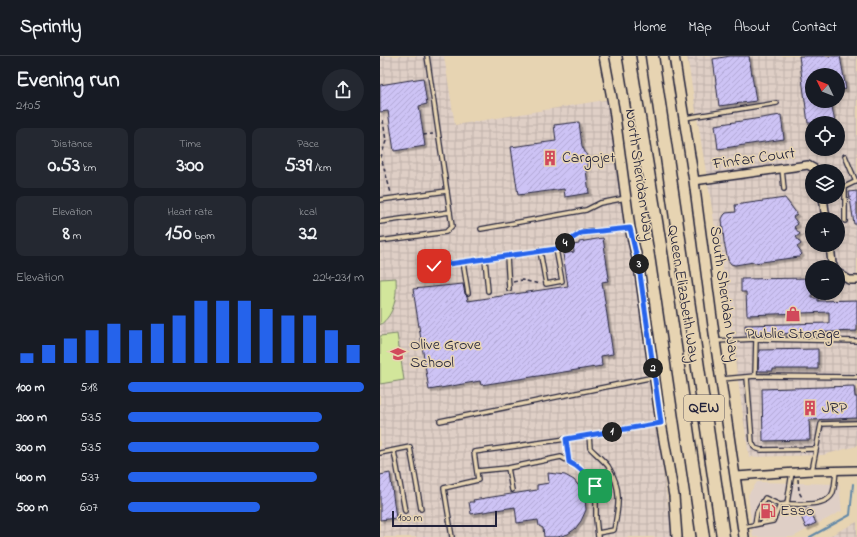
<!DOCTYPE html>
<html lang="en">
<head>
<meta charset="utf-8">
<style>
	:root { --surface:#171b24; --page:#242831; --text:#f1f3f6; --muted:#9ea1a6; --line:#363941; --accent:#2563eb }
	body { margin:0; font-family:"Indie Flower",sans-serif; background:var(--page); color:var(--text); height:100vh; display:flex; flex-direction:column; font-size:15px; white-space:nowrap }
	* { box-sizing:border-box; margin:0 }
	p { font-size:13px; color:var(--muted) }
	.icon { flex:none; width:22px; height:22px; fill:none; stroke:currentColor; stroke-width:2; stroke-linecap:round; stroke-linejoin:round }
	.map { position:relative; flex:1; overflow:hidden }
	.panel { display:flex; flex-direction:column; background:var(--surface); width:380px }
	.panel>* { flex:none }
	.needle { width:26px; rotate:313deg }
	.tools { position:absolute; left:425px; top:12px; display:grid; gap:8px }
	.tools a { display:grid; place-items:center; width:40px; height:40px; border-radius:50%; background:var(--surface); box-shadow:0 2px 6px #0003; font-size:20px }
	.scale { position:absolute; left:12px; bottom:10px; width:105px; box-sizing:border-box; padding-left:4px; border:2px solid #22223b; border-top:0; font-size:11px; line-height:14px; white-space:nowrap; color:#22223b; -webkit-text-stroke:3px #e7d4b2; paint-order:stroke }
	.pin { position:absolute; display:grid; place-items:center; width:34px; height:34px; color:#fff; margin:-17px; border-radius:8px; box-shadow:0 2px 6px #0006 }
	.km { position:absolute; width:20px; height:20px; margin:-10px; border-radius:50%; background:#222; color:#fff; font-size:11px; line-height:20px; text-align:center }
	.round { display:grid; place-items:center; flex:none; width:42px; height:42px; border-radius:21px; background:var(--page) }
	.overview { display:flex; align-items:center; justify-content:space-between; height:68px; padding:0 16px }
	h1 { font-size:22px; font-weight:800; line-height:30px }
	.figures { display:grid; grid-template-columns:repeat(3,1fr); gap:6px; height:68px; padding:4px 16px }
	.figures div { display:grid; align-content:center; border-radius:8px; background:var(--page); text-align:center }
	.figures b { font-size:20px; font-weight:800 }
	.figures small { font-size:11px; font-weight:400 }
	.figures p { font-size:11px }
	.chart { height:112px; padding:8px 16px }
	.chart p { display:flex; justify-content:space-between }
	.chart svg { width:100%; height:72px; margin-top:4px; stroke:var(--accent); stroke-width:6 }
	ul { padding:0 16px; list-style:none; font-size:13px }
	li { display:grid; grid-template-columns:64px 48px 1fr; align-items:center; height:30px }
	li i { height:10px; border-radius:5px; background:var(--accent) }
	header { display:flex; align-items:center; gap:24px; box-sizing:border-box; height:56px; padding:0 20px; background:var(--surface); border-bottom:1px solid var(--line) }
	header strong { font-size:19px }
	nav { display:flex; gap:22px; margin-inline-start:auto; font-size:14px }
	main { display:flex; flex:1; min-height:0 }
	.map>svg:first-child { display:block }
</style>
</head>
<body>
<header>
<strong>Sprintly</strong>
<nav><a>Home</a><a>Map</a><a>About</a><a>Contact</a></nav>
</header>
<main>
<section class="panel">
<div class="overview"><div><h1>Evening run</h1><p>21:05</p></div><a class="round"><svg class="icon" aria-label="share" viewBox="0 0 24 24"><path d="M12 15V3M7 8l5-5 5 5M5 13v7h14v-7"/></svg></a></div>
<div class="figures">
<div><p>Distance</p><b>0.53<small> km</small></b></div>
<div><p>Time</p><b>3:00</b></div>
<div><p>Pace</p><b>5:39<small> /km</small></b></div>
</div>
<div class="figures">
<div><p>Elevation</p><b>8<small> m</small></b></div>
<div><p>Heart rate</p><b>150<small> bpm</small></b></div>
<div><p>kcal</p><b>32</b></div>
</div>
<div class="chart"><p><span>Elevation</span>224–231 m</p>
<svg viewBox="0 0 160 44" preserveAspectRatio="none"><path d="M5 44V38M15 44V33M25 44V29M35 44V24M45 44V20M55 44V24M65 44V20M75 44V15M85 44V6M95 44V6M105 44V6M115 44V11M125 44V15M135 44V15M145 44V24M155 44V33"/></svg>
</div>
<ul>
<li><b>100 m</b>5:18<i style="width:100%"></i></li>
<li><b>200 m</b>5:35<i style="width:82%"></i></li>
<li><b>300 m</b>5:35<i style="width:81%"></i></li>
<li><b>400 m</b>5:37<i style="width:80%"></i></li>
<li><b>500 m</b>6:07<i style="width:56%"></i></li>
</ul>
</section>
<div class="map">
<svg width="477" height="481" viewBox="0 0 477 481">
	<defs>
		<pattern id="industrial-grid" width="8" height="8" patternUnits="userSpaceOnUse"><rect width="8" height="8" fill="#dfcfc6"/><path d="M0 4h8M4 0v8" fill="none" stroke="#bfb1ab"/></pattern>
		<pattern id="building-hatch" width="6" height="6" patternUnits="userSpaceOnUse"><rect width="6" height="6" fill="#cdc3f5"/><path d="M-1 1l2-2M0 6l6-6M5 7l2-2" fill="none" stroke="#b0a7d3"/></pattern>
		<filter id="shadow"><feDropShadow dx="2.5" dy="2.5" stdDeviation="0" flood-color="#0004"/></filter>
	</defs>
	<rect width="100%" height="100%" fill="#e7d4b2"/>
	<filter id="ink" filterUnits="userSpaceOnUse"><feTurbulence type="fractalNoise" baseFrequency=".025" numOctaves="2"/><feDisplacementMap in="SourceGraphic" scale="8" xChannelSelector="R" yChannelSelector="G"/><feConvolveMatrix kernelMatrix="1 2 1 2 8 2 1 2 1" color-interpolation-filters="sRGB"/></filter>
	<g filter="url(#ink)">
		<path fill="#dfcfc6" d="M377,426L459,428L462,455L413,481H373L368,439Z"/>
		<g fill="url(#industrial-grid)" fill-rule="evenodd">
			<path d="M0,0H64L75,69L230,43L289,456L294,481H0Z"/>
			<path d="M307,0H477V390L443,399L369,401L342,214ZM432,19H458V45H432ZM432,67H458V93H432ZM432,115H458V141H432ZM432,163H458V189H432ZM432,211H458V237H432Z"/>
			<path d="M477,466V481H447Z"/>
		</g>
		<g fill="#d2e69b" stroke="#7a846b">
			<path d="M16,222C17,240 15,258 0,269V223Z"/>
			<path d="M17,278L24,324L0,328V280Z"/>
		</g>
		<g fill="none" stroke-linecap="round" stroke-linejoin="round">
			<path stroke="#6489a8" stroke-width="2" d="M430,481L470,459L473,428"/>
		</g>
		<g fill="url(#building-hatch)" stroke="#22223b" filter="url(#shadow)">
			<path d="M350,0H369L376,45L339,50L333,3Z"/>
			<path d="M419,0H460L466,33L458,35V19H432V45H451L455,67H428Z"/>
			<path d="M43,22L47,48L39,50L45,90L14,95L8,55L0,56V29Z"/>
			<path d="M401,59L404,83L338,93L335,69Z"/>
			<path d="M199,66L202,90L207,100V111L206,114L209,137L185,141L184,133L138,139L131,91L176,85L174,69Z"/>
			<path d="M477,135V168H474L469,136Z"/>
			<path d="M405,142L417,158L413,161L418,168L414,171L420,178L416,181L421,188L417,191L422,198L419,201L374,207V206L355,209L351,208L348,204L344,186L342,163L344,159L346,157L356,156L355,149Z"/>
			<path d="M223,182L229,222H227L228,225L222,226L233,298L221,300L222,310L101,329L100,325L49,334L33,233L83,228L85,238L87,240L88,245L188,230L183,198L194,196L193,189L199,188V186Z"/>
			<path d="M432,222V242H438V245L477,244V275L366,279L365,269L449,267V256L367,259L366,236H361V223Z"/>
			<path d="M438,293V313H393V315H378L379,294Z"/>
			<path d="M474,330L475,341H477V362L429,364L430,384L383,385L382,333Z"/>
			<path d="M10,417L16,462L0,464V419Z"/>
			<path d="M168,417L185,419L194,424L201,433L204,442H205L206,454L201,465L195,473L188,478L178,481H164L163,472L159,470L158,464L137,467L135,451L91,458L89,446H94L93,444L157,434V429L169,427Z"/>
			<path d="M386,447L395,452L391,461L388,456L384,458L381,456Z"/>
			<path d="M429,453L436,467L426,472L420,458Z"/>
		</g>
		<g fill="none" stroke-linecap="round" stroke-linejoin="round">
			<g stroke="#22223b" stroke-width="6">
				<g id="lane">
					<path d="M305,62L397,47"/>
					<path d="M465,100L476,126"/>
					<path d="M402,113L404,133"/>
					<path d="M465,132V165"/>
					<path d="M458,134L477,125"/>
					<path d="M0,144L67,135"/>
					<path d="M0,166L70,156"/>
					<path d="M101,173L206,154L220,147L246,142"/>
					<path d="M0,185L66,176L72,170L47,0"/>
					<path d="M160,195L166,228L182,225L176,193"/>
					<path d="M127,200L129,233"/>
					<path d="M105,203L108,235"/>
					<path d="M83,206L88,237"/>
					<path d="M61,209L63,221"/>
					<path d="M54,210L176,193L201,177L249,172"/>
					<path d="M336,285L376,283L477,285"/>
					<path d="M375,320L376,283"/>
					<path d="M367,321L372,386L375,392L381,394L436,393"/>
					<path d="M342,323L375,320L477,321"/>
					<path d="M60,365L274,321"/>
					<path d="M209,379L210,392C216,398 223,404 228,410C242,432 239,450 234,474L218,477"/>
					<path d="M186,383L189,406"/>
					<path d="M14,395L25,455"/>
					<path d="M0,397L30,391L41,453"/>
					<path d="M128,412L132,434"/>
					<path d="M97,415L128,412L181,401L194,408L207,420L215,430L216,447V463L218,481"/>
					<path d="M432,415L441,368L477,367"/>
					<path d="M412,416L407,448C419,448 449,451 453,436C455,430 455,422 456,415"/>
					<path d="M382,467L387,459"/>
					<path d="M375,468L377,456L385,442L400,449L407,448"/>
					<path d="M364,471L393,465L400,449"/>
					<path d="M72,481L64,432L98,424L94,396L186,383L280,367"/>
				</g>
			</g>
			<g stroke="#22223b" stroke-width="10">
				<g id="street">
					<path d="M314,125L428,109L435,113L436,115"/>
					<path d="M443,141L446,163"/>
					<path d="M450,189L452,208L454,211"/>
					<path d="M458,217L469,224H477"/>
					<path d="M356,420L432,415L477,414"/>
				</g>
			</g>
			<g stroke="#22223b" stroke-width="12">
				<g id="secondary">
					<path d="M224,0L234,53L250,172L259,211L281,367L294,440L297,481"/>
					<path d="M294,0L314,125L335,285L364,481"/>
				</g>
			</g>
			<g stroke="#22223b" stroke-width="15">
				<g id="highway">
					<path d="M249,0L282,202L323,481"/>
					<path d="M272,0L343,481"/>
				</g>
			</g>
			<g stroke="#22223b" stroke-width="1.5" stroke-dasharray="4 3" stroke-linecap="butt">
				<path d="M3,64L6,85L1,101L11,137"/>
				<path d="M43,79L53,78"/>
				<path d="M133,226L142,224L160,228"/>
				<path d="M418,423L419,436L423,443"/>
			</g>
			<use href="#lane" stroke="#e7d4b2" stroke-width="3.5"/>
			<use href="#street" stroke="#e7d4b2" stroke-width="7"/>
			<use href="#secondary" stroke="#e7d4b2" stroke-width="9"/>
			<use href="#highway" stroke="#e7d4b2" stroke-width="12"/>
		</g>
	</g>
	<g fill="none" stroke-linecap="round" stroke-linejoin="round" filter="url(#ink)">
		<g stroke="#fff" stroke-width="8">
			<path id="route" d="M54,210L176,193L201,177L250,172L259,211L281,367L186,383L189,406C200,411 208,420 215,430"/>
		</g>
		<use href="#route" stroke="#2563eb" stroke-width="5"/>
	</g>
	<defs>
		<g id="building-bare" transform="scale(1.2)"><path d="M-4-6H4V6H1V3H-1V6H-4ZM-2.5-4.3h1.7v1.8h-1.7ZM.8-4.3h1.7v1.8H.8ZM-2.5-1h1.7V.8h-1.7ZM.8-1h1.7V.8H.8Z" fill="#d1495b" stroke="#e7d4b2" stroke-width="2.5" paint-order="stroke"/></g>
		<g id="shop-bare" transform="scale(1.2)"><path d="M-5-2.5h2.3a2.7 3.5 0 0 1 5.4 0H5L5.5 6h-11ZM-1.5-2.5h3a1.5 2.3 0 0 0-3 0Z" fill="#d1495b" stroke="#e7d4b2" stroke-width="2.5" paint-order="stroke"/></g>
		<g id="school-bare" transform="scale(1.2)"><path d="M0-5L7-2L0 1L-7-2ZM-4 1L0 2.5L4 1V4Q0 6-4 4Z" fill="#d1495b" stroke="#e7d4b2" stroke-width="2.5" paint-order="stroke"/></g>
		<g id="fuel-bare" transform="scale(1.2)"><path d="M-5.5-6h7V0h2V4h1.3V-2.5L3-4.5l.8-.8L6-3V5H2.5V1h-1V6h-7ZM-4.2-4.7v3.2H.2V-4.7Z" fill="#d1495b" stroke="#e7d4b2" stroke-width="2.5" paint-order="stroke"/></g>
	</defs>
	<g fill-rule="evenodd">
		<use href="#building-bare" x="170" y="102"/>
		<use href="#shop-bare" x="413" y="258"/>
		<use href="#school-bare" x="18" y="298"/>
		<use href="#building-bare" x="430" y="352"/>
		<use href="#fuel-bare" x="388" y="455"/>
	</g>
	<g text-anchor="middle" dominant-baseline="central" stroke-width="3" stroke-linejoin="round" paint-order="stroke">
		<rect fill="#e7d4b2" stroke="#5d575f" stroke-width="1" x="304" y="339" width="40" height="26" rx="3"/>
		<g font-size="15" font-weight="bold" fill="#22223b">
			<text x="324" y="352">QEW</text>
		</g>
		<g font-size="16" fill="#22223b" stroke="#e7d4b2" text-anchor="start">
			<text x="182" y="102">Cargojet</text>
			<text x="413" y="278" text-anchor="middle">Public Storage</text>
			<text x="30" y="289">Olive Grove<tspan x="30" dy="18">School</tspan></text>
			<text x="442" y="352">JRP</text>
			<text x="400" y="455">Esso</text>
		</g>
		<g font-size="16" fill="#22223b" stroke="#e7d4b2">
			<text transform="translate(374 103) rotate(-8)">Finfar Court</text>
			<text transform="translate(259 119) rotate(82)">North Sheridan Way</text>
			<text transform="translate(303 238) rotate(81)">Queen Elizabeth Way</text>
			<text transform="translate(344 238) rotate(82)">South Sheridan Way</text>
		</g>
	</g>
</svg>
<div class="tools">
<a><svg class="needle" viewBox="-14 -14 28 28"><path d="M0-13l5 13h-10z" fill="#e53935"/><path d="M0 13l5-13h-10z" fill="#9ea1a6"/></svg></a>
<a><svg class="icon" aria-label="locate" viewBox="0 0 24 24"><circle cx="12" cy="12" r="6"/><path d="M12 2v4M12 18v4M2 12h4M18 12h4"/></svg></a>
<a><svg class="icon" aria-label="layers" viewBox="0 0 24 24"><path d="M12 4l9 5-9 5-9-5zM3 14l9 5 9-5"/></svg></a>
<a>+</a>
<a>−</a>
</div>
<div class="scale">100 m</div>
<div class="pin" style="left:215px;top:430px;background:#1e9e55"><svg class="icon" aria-label="arrive" viewBox="0 0 24 24"><path d="M6 21V4h12l-3 4 3 4H6"/></svg></div>
<div class="pin" style="left:54px;top:210px;background:#d93025"><svg class="icon" aria-label="check" viewBox="0 0 24 24"><path d="M5 12l5 5 9-10"/></svg></div>
<b class="km" style="left:232px;top:376px">1</b>
<b class="km" style="left:273px;top:312px">2</b>
<b class="km" style="left:259px;top:208px">3</b>
<b class="km" style="left:185px;top:187px">4</b>
</div>
</main>
</body>
</html>
